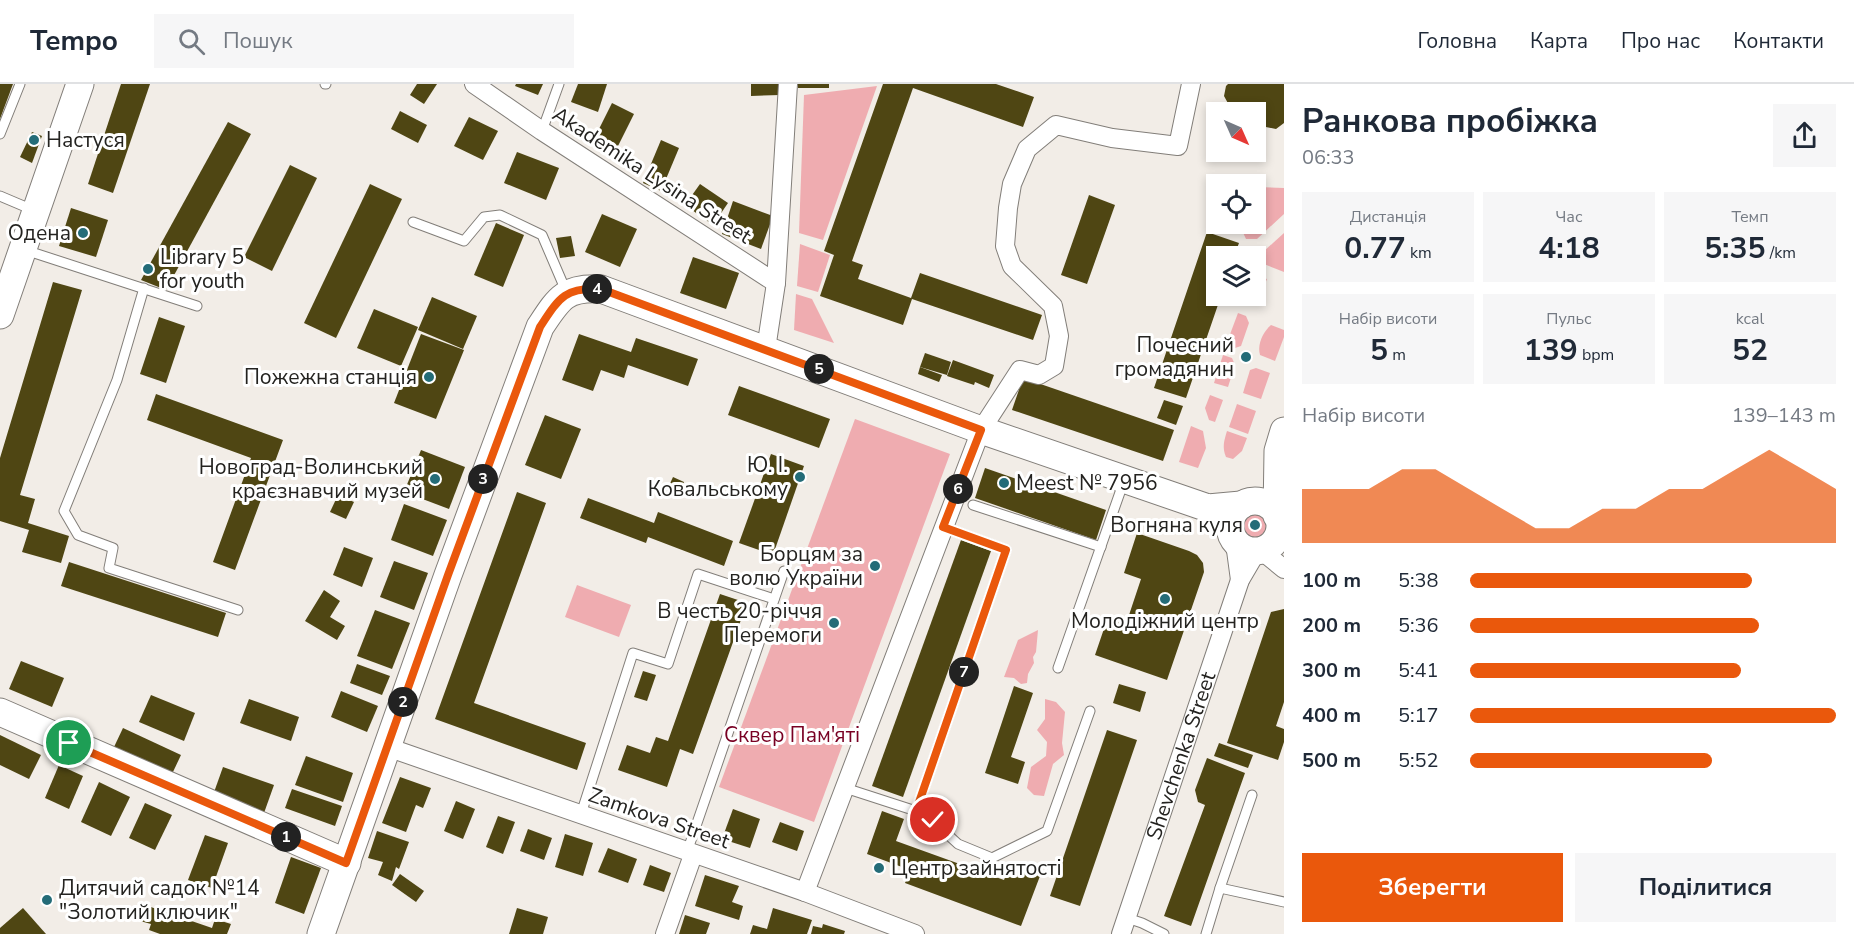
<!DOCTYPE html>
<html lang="uk">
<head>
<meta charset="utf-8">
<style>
	:root { --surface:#fff; --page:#f6f6f7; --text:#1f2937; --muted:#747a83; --line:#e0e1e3; --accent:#ea580c }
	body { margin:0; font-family:"Nunito Sans",sans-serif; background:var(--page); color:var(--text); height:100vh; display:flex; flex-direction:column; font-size:22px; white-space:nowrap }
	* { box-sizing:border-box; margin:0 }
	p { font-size:20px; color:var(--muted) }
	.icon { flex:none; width:33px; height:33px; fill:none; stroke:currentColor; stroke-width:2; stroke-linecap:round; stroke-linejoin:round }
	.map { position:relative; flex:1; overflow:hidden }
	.panel { display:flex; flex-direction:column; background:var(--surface); width:570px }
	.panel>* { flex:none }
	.needle { width:39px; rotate:135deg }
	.tools { position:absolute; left:1206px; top:18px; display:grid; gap:12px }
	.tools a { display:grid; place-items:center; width:60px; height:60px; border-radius:0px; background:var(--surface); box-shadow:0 3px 9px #0003; font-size:30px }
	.pin { position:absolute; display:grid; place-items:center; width:51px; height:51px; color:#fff; margin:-26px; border:3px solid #fff; border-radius:50%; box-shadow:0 2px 6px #0007 }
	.km { position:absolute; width:30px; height:30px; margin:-15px; border-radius:50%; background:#222; color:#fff; font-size:16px; line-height:30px; text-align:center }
	.round { display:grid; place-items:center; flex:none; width:63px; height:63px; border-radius:0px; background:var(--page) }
	.headline { display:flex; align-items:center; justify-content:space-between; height:102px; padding:0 18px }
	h1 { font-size:33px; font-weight:700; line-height:45px }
	.stats { display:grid; grid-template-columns:repeat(3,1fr); gap:9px; height:102px; padding:6px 18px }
	.stats div { display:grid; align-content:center; border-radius:0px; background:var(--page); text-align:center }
	.stats b { font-size:30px; font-weight:700 }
	.stats small { font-size:16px; font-weight:400 }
	.stats p { font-size:16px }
	.chart { height:168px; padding:12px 18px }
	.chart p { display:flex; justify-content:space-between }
	.chart svg { width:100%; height:108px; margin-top:6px; fill:var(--accent); opacity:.7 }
	.action { display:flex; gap:12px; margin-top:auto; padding:12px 18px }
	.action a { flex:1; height:69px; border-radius:0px; background:var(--accent); color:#fff; font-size:24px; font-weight:700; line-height:69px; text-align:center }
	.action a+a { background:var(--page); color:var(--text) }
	ul { padding:0 18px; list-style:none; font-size:20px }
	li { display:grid; grid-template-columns:96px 72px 1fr; align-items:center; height:45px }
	li i { height:15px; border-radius:8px; background:var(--accent) }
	header { display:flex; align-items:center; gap:36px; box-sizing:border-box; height:84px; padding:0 30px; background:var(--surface); border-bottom:2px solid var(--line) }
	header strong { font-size:28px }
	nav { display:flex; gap:33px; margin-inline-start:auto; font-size:21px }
	.search { width:420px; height:54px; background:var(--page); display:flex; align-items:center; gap:15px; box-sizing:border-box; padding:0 21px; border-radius:0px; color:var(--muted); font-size:22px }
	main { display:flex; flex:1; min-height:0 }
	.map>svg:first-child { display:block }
</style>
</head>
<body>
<header>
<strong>Tempo</strong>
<div class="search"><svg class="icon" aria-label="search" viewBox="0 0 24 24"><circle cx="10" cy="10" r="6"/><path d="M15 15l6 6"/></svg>Пошук</div>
<nav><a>Головна</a><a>Карта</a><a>Про нас</a><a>Контакти</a></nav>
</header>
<main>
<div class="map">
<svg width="1284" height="850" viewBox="0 0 1284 850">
	<rect width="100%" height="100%" fill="#f2ede7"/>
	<g fill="#efacb0">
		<path d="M877,2L823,156L799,149L804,11Z"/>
		<path d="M1256,103L1284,104V130L1257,155H1246L1239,140H1256Z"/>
		<path d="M1284,149V188L1259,178L1263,168Z"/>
		<path d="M800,160L830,171L818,208L797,202Z"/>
		<path d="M1256,191L1267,195L1259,216L1250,220L1242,217L1244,212H1256Z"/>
		<path d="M796,210L812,215L834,259L794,246Z"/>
		<path d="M1238,229L1246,232L1249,239L1241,262L1235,264L1226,261Z"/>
		<path d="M1271,241L1284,246V253L1275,277L1260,271C1257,260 1263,248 1271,241Z"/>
		<path d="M1223,271L1232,274L1235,281L1228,303L1214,299Z"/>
		<path d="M1256,284L1270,289L1261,315L1243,309L1250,286Z"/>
		<path d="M1210,311L1223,316L1215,338L1209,336L1205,324Z"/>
		<path d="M1237,320L1256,327L1248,350L1229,343Z"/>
		<path d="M855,335L950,370L814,738L719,703Z"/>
		<path d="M1191,342L1203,347L1206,364L1198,384L1179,378Z"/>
		<path d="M1227,347L1247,354L1242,367L1233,375L1226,373C1222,363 1224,357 1227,347Z"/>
		<circle cx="1254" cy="442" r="12"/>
		<path d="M577,501L631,521L619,553L565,533Z"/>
		<path d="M1038,546L1036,568L1033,573L1034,579L1028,590L1027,599L1021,600L1014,594L1004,593L1018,556Z"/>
		<path d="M1045,615L1056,618L1065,628L1062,659L1064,671L1053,680L1044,712L1034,711L1027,704L1031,683L1046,672L1047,658L1037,646L1045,635Z"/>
	</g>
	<g fill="#4f4613">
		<path d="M0,0H13L0,35Z"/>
		<path d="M121,0H150L113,109L88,100Z"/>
		<path d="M417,0H437L424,20L410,11Z"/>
		<path d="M516,0H543L538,11L515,2Z"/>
		<path d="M578,0H607L598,28L571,18Z"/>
		<path d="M751,0H780V11L751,12Z"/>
		<rect x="798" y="0" width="31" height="4"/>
		<path d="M883,0H996L1034,13L1023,43L913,4L852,177L863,181L858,195L911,214L920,189L1042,231L1033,256L912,215L903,241L820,212L834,171L824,167Z"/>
		<path d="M1228,0H1284V39L1276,45L1256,41V28H1236L1230,23L1224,12L1226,2Z"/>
		<path d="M612,19L634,30L617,64L595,53Z"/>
		<path d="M400,27L427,41L418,59L391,45Z"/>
		<path d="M469,33L498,47L483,76L454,62Z"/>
		<path d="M228,38L251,50L166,206L141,196Z"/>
		<path d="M32,48L42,52L32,79L20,73Z"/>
		<path d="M661,56L679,64L661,107L643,99Z"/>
		<path d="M517,68L559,84L546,116L504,99Z"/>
		<path d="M290,81L317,94L272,187L244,173Z"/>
		<path d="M370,100L402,115L336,254L304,239Z"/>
		<path d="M700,100L728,119L713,141L685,121Z"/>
		<path d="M1089,111L1115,121L1087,200L1061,191Z"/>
		<path d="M733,117L773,132L761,165L722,150Z"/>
		<path d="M71,124L108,136L96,173L59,162Z"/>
		<path d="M602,130L637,145L620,183L585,168Z"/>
		<path d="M496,139L524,151L503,203L474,191Z"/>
		<path d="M1207,148L1239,159L1234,172H1216V212H1221L1186,314L1154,304Z"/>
		<path d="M571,152L575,172L560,174L556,154Z"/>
		<path d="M693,173L739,189L726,225L680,209Z"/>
		<path d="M53,198L82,206L20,411L35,415L28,439L69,452L61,479L22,468L29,446L0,437V374Z"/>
		<path d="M432,213L477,232L463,265L418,246Z"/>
		<path d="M374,225L418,243L401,282L357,264Z"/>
		<path d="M159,233L185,242L166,299L140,290Z"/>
		<path d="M421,250L464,266L436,335L394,319Z"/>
		<path d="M579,250L631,268L636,254L698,275L688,302L628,281L624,294L601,286L593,307L562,296Z"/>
		<path d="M925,269L951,278L947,291L920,283Z"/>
		<path d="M953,276L994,291L989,304L975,298L974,301L947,292Z"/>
		<path d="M920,283L942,291L939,298L918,290Z"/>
		<path d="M1023,294L1174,346L1163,377L1012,326Z"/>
		<path d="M739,302L830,335L819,364L728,331Z"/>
		<path d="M156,310L283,356L235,486L213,478L251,374L147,336Z"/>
		<path d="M1164,316L1183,322L1176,341L1157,334Z"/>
		<path d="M545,331L581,345L561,395L525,381Z"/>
		<path d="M421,366L465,383L449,425L404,408Z"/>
		<path d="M771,370L804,382L773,471L739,459Z"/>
		<path d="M985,384L1106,426L1096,456L975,414Z"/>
		<path d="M673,393L684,398L678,413L666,408Z"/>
		<path d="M517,408L546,419L474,619L586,659L577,686L435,635Z"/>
		<path d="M338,411L354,418L346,435L330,428Z"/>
		<path d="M588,414L654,439L658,428L733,457L724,482L648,453L646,459L580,434Z"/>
		<path d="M404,420L447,436L433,472L391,456Z"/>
		<path d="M1137,449L1189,467L1197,471L1203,479L1204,488L1167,596L1095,571L1108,533L1126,540L1141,495L1124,489Z"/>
		<path d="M961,456L991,467L903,713L872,702Z"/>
		<path d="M344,463L373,474L362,503L333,491Z"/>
		<path d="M394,477L428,489L414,526L380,513Z"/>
		<path d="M69,478L226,529L218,553L61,502Z"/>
		<path d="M324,506L340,517L330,533L345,542L337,556L305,537Z"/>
		<path d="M720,510L747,519L693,670L680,665L667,703L618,686L627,661L650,669L656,653L668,657Z"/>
		<path d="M1284,525V618L1276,642L1284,645V658L1278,676L1227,659L1271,528Z"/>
		<path d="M375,526L410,539L392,585L357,572Z"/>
		<path d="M21,577L64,594L52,623L9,605Z"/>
		<path d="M357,580L390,592L382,611L350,599Z"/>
		<path d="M643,587L656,591L647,617L634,613Z"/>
		<path d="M1119,600L1146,608L1140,628L1113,619Z"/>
		<path d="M1014,602L1033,609L1011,673L1025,678L1018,700L985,689Z"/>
		<path d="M341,607L378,622L367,648L331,633Z"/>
		<path d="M151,611L195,629L184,657L139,638Z"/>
		<path d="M249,615L299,633L291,657L240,639Z"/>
		<path d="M123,644L181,671L172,690L114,663Z"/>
		<path d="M1107,646L1137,656L1080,822L1050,812Z"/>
		<path d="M0,651L41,671L29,695L0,681Z"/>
		<path d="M1219,659L1253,671L1248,684L1214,672Z"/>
		<path d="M306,672L353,689L343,718L295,701Z"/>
		<path d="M1207,674L1245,689L1191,842L1164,832L1205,721L1198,718L1195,706Z"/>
		<path d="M59,681L83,692L69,725L45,714Z"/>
		<path d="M223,683L274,701L264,729L213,711Z"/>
		<path d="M400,693L431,704L423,724L416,721L406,748L382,739Z"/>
		<path d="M99,698L130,713L111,752L81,738Z"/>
		<path d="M292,705L342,722L335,742L285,724Z"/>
		<path d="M456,717L475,725L463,755L444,747Z"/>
		<path d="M145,719L172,731L155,766L129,754Z"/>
		<path d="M733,725L760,735L750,764L722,755Z"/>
		<path d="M882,727L904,735L896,757L1004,796L1010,781L1040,792L1021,842L905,799L910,786L867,770Z"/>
		<path d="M498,732L515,738L503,770L486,763Z"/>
		<path d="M780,738L804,747L797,767L772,758Z"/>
		<path d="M528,745L552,754L544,776L520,767Z"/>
		<path d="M377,747L409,758L399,785L396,783L392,797L378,791L383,778L368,774Z"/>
		<path d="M565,750L593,759L583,792L555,783Z"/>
		<path d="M205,751L228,759L212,804L188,796Z"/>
		<path d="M608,764L637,775L628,799L598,788Z"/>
		<path d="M291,773L321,784L304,830L275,819Z"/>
		<path d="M650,781L671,789L664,808L643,801Z"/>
		<path d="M400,790L424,807L416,818L392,801Z"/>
		<path d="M705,791L739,802L732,818L743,822L739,836L695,822Z"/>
		<path d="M145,821L212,844L215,835L231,840L227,850H160L149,846L151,840L140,837Z"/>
		<path d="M23,824L46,850H0V844Z"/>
		<path d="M517,824L548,833L543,850H509Z"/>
		<path d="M773,824L812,836L807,850H750L753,841L767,845Z"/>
		<path d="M685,831L710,839L706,850H679Z"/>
		<path d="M823,840L845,847L844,850H811L813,842L822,844Z"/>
	</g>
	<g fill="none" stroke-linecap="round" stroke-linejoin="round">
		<g stroke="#827e79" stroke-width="11">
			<g id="lane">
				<path d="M325,0H326"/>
				<path d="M542,47L559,0"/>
				<path d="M0,50L20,0"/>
				<path d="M0,112L33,126"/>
				<path d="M413,138L464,157L484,133L500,131L542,151L566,207"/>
				<path d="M25,166L197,222"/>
				<path d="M144,204L117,296L64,427L78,451L113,464L109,484L238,526"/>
				<path d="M973,421L1101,463"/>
				<path d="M1058,584L1124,397"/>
				<path d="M845,704L916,727L933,737L958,760L992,774L1047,747L1090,627"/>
				<path d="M916,727L1006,466L943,443"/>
				<path d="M581,730L633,569L668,580L698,490L774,515"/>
				<path d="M687,768L784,487"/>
				<path d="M1220,804L1252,711"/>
				<path d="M1127,834L1142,839L1164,850"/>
				<path d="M1206,850L1220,804L1284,818"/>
			</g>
		</g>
		<g stroke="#827e79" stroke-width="20">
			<g id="street">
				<path d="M474,0L542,47L776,199"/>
				<path d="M766,265L776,199L788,0"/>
				<path d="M1235,459L1240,496"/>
				<path d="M1262,467L1284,485"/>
				<path d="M387,663L805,808L915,850"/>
				<path d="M805,808L981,346L1020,286L1039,291L1054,282L1059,252L1053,222L1012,182L1005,162L1008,124L1012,100L1027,65L1056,41L1112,54L1178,62L1191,0"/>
				<path d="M665,850L693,771"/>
				<path id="s1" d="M1121,850L1240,496L1257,467"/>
			</g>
		</g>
		<g stroke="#827e79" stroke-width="29">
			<g id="secondary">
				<path d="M0,231L80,0"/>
				<circle cx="1255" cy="442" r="25"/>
				<path d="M1277,432L1278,367L1284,347"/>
				<path d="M0,628L347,779"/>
				<path d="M321,850L448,491L540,243C559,214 565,203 601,205L981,346L1208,424L1241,421"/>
			</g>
		</g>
		<use href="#lane" stroke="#fff" stroke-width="9"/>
		<use href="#street" stroke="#fff" stroke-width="18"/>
		<use href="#secondary" stroke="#fff" stroke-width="27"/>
	</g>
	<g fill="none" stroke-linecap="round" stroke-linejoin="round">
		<g stroke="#fff" stroke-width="12">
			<path id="route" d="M69,659L346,779L448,491L540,243C559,214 565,203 601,205L981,346L943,443L1006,466L916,727L933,736"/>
		</g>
		<use href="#route" stroke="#ea580c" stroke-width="8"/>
	</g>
	<g fill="#246c78" stroke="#fff" stroke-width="2">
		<circle cx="34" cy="56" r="6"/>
		<circle cx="83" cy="149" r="6"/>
		<circle cx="148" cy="185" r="6"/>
		<circle cx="1246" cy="273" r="6"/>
		<circle cx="429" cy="293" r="6"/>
		<circle cx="800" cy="393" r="6"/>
		<circle cx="435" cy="395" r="6"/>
		<circle cx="1004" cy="399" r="6"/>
		<circle cx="1255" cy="441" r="6"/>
		<circle cx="875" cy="482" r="6"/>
		<circle cx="1165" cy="515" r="6"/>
		<circle cx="834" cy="539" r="6"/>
		<circle cx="879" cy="784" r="6"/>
		<circle cx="47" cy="816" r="6"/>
	</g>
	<g text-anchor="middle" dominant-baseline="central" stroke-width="6" stroke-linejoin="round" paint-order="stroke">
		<g font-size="21" fill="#242320" stroke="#fff" text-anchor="end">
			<text x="46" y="56" text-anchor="start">Настуся</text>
			<text x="71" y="149">Одена</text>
			<text x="160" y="173" text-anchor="start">Library 5<tspan x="160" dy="24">for youth</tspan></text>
			<text x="1234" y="261">Почесний<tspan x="1234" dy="24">громадянин</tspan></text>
			<text x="417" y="293">Пожежна станція</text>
			<text x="788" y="381">Ю. І.<tspan x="788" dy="24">Ковальському</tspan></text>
			<text x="423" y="383">Новоград-Волинський<tspan x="423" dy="24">краєзнавчий музей</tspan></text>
			<text x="1016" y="399" text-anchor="start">Meest № 7956</text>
			<text x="1243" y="441">Вогняна куля</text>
			<text x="863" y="470">Борцям за<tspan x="863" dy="24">волю України</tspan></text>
			<text x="822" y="527">В честь 20-річчя<tspan x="822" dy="24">Перемоги</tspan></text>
			<text x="1165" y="537" text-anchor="middle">Молодіжний центр</text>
			<text x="891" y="784" text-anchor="start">Центр зайнятості</text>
			<text x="59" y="804" text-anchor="start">Дитячий садок №14<tspan x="59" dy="24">"Золотий ключик"</tspan></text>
		</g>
		<g font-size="21" fill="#242320" stroke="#fff">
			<text transform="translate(652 91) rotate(33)">Akademika Lysina Street</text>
			<text stroke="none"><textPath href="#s1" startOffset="188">Shevchenka Street</textPath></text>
			<text transform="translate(659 734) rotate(19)">Zamkova Street</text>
		</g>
		<g font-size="21" fill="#780023" stroke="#fff">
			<text x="792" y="651">Сквер Пам'яті</text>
		</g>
	</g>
</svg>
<div class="tools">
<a><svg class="needle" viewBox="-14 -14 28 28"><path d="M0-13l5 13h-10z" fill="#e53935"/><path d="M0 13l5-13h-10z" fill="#747a83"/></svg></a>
<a><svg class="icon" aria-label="locate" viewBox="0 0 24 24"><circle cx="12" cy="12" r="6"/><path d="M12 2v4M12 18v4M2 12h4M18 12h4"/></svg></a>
<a><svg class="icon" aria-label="layers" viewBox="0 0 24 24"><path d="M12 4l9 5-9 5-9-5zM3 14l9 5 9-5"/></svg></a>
</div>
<div class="pin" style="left:69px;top:659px;background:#1e9e55"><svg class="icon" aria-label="arrive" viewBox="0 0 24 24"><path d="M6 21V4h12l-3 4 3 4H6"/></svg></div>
<div class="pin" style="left:933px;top:736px;background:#d93025"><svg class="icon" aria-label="check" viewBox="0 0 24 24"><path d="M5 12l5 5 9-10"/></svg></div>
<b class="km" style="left:286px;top:753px">1</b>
<b class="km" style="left:403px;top:618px">2</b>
<b class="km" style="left:483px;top:395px">3</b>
<b class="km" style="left:597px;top:205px">4</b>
<b class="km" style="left:819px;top:285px">5</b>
<b class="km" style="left:958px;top:405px">6</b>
<b class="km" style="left:964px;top:588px">7</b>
</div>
<section class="panel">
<div class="headline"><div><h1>Ранкова пробіжка</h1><p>06:33</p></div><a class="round"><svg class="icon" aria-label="share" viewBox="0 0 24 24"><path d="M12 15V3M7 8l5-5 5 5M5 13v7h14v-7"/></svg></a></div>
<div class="stats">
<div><p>Дистанція</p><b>0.77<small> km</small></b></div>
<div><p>Час</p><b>4:18</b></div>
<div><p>Темп</p><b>5:35<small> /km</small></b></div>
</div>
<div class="stats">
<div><p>Набір висоти</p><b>5<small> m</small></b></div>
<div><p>Пульс</p><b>139<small> bpm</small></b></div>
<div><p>kcal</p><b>52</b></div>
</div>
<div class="chart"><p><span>Набір висоти</span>139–143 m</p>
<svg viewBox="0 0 160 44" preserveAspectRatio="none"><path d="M0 44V22L10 22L20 22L30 14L40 14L50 22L60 30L70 38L80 38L90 30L100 30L110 22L120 22L130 14L140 6L150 14L160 22V44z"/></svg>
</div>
<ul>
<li><b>100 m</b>5:38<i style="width:77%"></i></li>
<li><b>200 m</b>5:36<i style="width:79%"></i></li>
<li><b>300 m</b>5:41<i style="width:74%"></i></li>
<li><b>400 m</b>5:17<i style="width:100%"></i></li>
<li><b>500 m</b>5:52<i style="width:66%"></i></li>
</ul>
<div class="action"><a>Зберегти</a><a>Поділитися</a></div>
</section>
</main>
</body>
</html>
